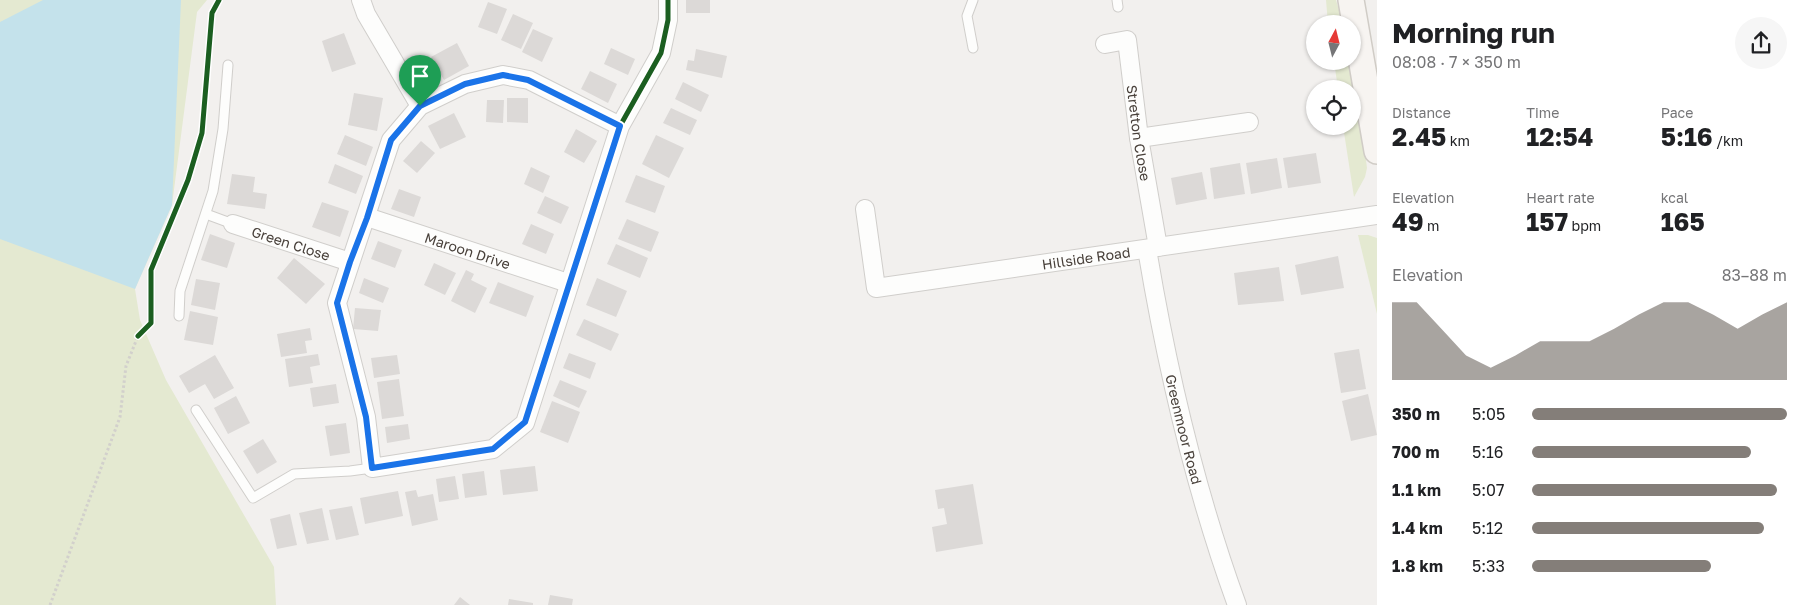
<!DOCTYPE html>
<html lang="en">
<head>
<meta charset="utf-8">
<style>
	:root { --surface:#fff; --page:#f6f6f6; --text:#202124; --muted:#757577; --accent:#847e79 }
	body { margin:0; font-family:"Golos Text",sans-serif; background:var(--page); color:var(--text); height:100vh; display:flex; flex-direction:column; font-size:19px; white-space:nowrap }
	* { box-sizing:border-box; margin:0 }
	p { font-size:16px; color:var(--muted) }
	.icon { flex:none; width:28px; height:28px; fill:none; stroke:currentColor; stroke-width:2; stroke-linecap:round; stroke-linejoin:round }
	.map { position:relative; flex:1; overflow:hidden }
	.side { display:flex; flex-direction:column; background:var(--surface); width:425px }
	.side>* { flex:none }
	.needle { width:32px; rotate:7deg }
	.buttons { position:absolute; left:1306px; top:15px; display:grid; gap:10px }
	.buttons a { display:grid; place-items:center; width:55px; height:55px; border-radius:50%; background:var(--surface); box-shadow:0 1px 4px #0004; font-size:25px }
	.pin { position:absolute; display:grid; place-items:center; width:42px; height:42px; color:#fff; margin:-51px -21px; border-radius:50% 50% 50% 0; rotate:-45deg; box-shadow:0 0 5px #0007 }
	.pin .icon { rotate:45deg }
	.round { display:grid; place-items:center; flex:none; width:52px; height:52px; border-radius:26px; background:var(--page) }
	.summary { display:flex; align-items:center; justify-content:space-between; height:85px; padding:0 15px }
	h1 { font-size:28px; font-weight:700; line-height:38px }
	.stats { display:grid; grid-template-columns:repeat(3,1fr); gap:8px; height:85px; padding:5px 15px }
	.stats div { display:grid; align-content:center }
	.stats b { font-size:25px; font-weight:700 }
	.stats small { font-size:14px; font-weight:400 }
	.stats p { font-size:14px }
	.chart { height:140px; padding:10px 15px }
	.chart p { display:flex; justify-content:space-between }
	.chart svg { width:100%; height:90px; margin-top:5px; fill:var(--accent); opacity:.7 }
	ul { padding:0 15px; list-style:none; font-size:16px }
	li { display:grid; grid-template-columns:80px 60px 1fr; align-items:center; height:38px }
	li i { height:12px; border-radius:6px; background:var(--accent) }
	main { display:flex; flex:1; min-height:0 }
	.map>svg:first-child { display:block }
</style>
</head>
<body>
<main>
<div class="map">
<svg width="1377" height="605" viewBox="0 0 1377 605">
	<rect width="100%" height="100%" fill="#f2f0ee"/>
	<g fill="#e4e9d1">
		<path d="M0,0H207L197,12L172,205L135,289L140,320L166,380L274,567L276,605H0Z"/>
		<path d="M1326,0H1336L1343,24H1328Z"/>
		<path d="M1334,61H1353L1367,168L1365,177L1354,197L1343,126H1352V89H1338Z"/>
		<path d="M1358,235H1368L1377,238V314Z"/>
	</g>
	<path fill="#c4e2eb" d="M43,0H181L172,205L135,289L0,239V22Z"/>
	<g fill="#dcd9d7">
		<rect x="686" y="0" width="24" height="13"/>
		<path d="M488,2L507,9L497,34L478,27Z"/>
		<path d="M513,14L533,23L521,49L501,40Z"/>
		<path d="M533,29L553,38L542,62L522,52Z"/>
		<path d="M344,33L356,64L332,72L322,41Z"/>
		<path d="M457,43L469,66L444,80L431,57Z"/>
		<path d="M611,48L635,59L628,75L604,64Z"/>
		<path d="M696,49L727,56L722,78L686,70L688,60L694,61Z"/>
		<path d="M423,62L434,85L416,94L405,71Z"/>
		<path d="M590,71L617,84L608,103L581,89Z"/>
		<path d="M683,82L709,95L701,112L675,99Z"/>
		<path d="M354,93L383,98L377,131L348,125Z"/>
		<path d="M507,98H528V123L507,122Z"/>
		<path d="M487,100H504L503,123L486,122Z"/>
		<path d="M671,108L697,120L690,135L663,123Z"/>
		<path d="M454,113L466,137L440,149L428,126Z"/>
		<path d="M576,129L597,141L584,163L564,152Z"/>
		<path d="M345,135L373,147L366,166L337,154Z"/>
		<path d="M656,135L684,148L669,178L642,164Z"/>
		<path d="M421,141L435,153L417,173L403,161Z"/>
		<path d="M1316,153L1321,183L1288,188L1283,158Z"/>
		<path d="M1277,158L1282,188L1251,194L1246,163Z"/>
		<path d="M1240,163L1245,194L1214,199L1210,168Z"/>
		<path d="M335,164L363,176L356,194L328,183Z"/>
		<path d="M531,167L550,176L543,193L524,184Z"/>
		<path d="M1202,172L1207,199L1176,205L1171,178Z"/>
		<path d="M232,174L255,177L253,192L267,194L265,209L227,204Z"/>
		<path d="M636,175L665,186L655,213L625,202Z"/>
		<path d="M399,189L421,197L414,217L391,209Z"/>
		<path d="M545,196L569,207L561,224L537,213Z"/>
		<path d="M322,202L349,211L340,237L312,227Z"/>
		<path d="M627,219L659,232L651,252L618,239Z"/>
		<path d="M531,224L554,234L546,254L522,244Z"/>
		<path d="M210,234L235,243L227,268L201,260Z"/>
		<path d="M378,241L402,250L395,268L371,259Z"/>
		<path d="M616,244L648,258L640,278L607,264Z"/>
		<path d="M1338,256L1344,288L1301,295L1295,265Z"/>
		<path d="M294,258L325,284L306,304L277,278Z"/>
		<path d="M434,263L456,273L445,295L424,285Z"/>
		<path d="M1279,267L1284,301L1238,305L1234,273Z"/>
		<path d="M466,270L474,274L471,280L487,288L475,313L451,301Z"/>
		<path d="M364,278L389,288L383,303L359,293Z"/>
		<path d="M597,278L627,291L616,317L586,305Z"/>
		<path d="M196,279L220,283L215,310L191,305Z"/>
		<path d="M498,282L534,296L526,317L489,303Z"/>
		<path d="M355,308L381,310L378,331L353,329Z"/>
		<path d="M190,311L218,317L213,345L184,340Z"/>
		<path d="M584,319L619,334L611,351L576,335Z"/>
		<path d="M310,328L312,340L305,341L307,353L281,357L277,334Z"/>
		<path d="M1359,349L1366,389L1341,393L1334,353Z"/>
		<path d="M569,353L596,363L590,379L563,368Z"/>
		<path d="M318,354L320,365L310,367L313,383L289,387L285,359Z"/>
		<path d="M215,355L234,388L214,399L205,384L189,393L179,376Z"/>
		<path d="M397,355L400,374L374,378L371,358Z"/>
		<path d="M399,379L404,416L382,419L377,382Z"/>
		<path d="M560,380L587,391L579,408L553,396Z"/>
		<path d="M336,384L339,403L313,407L310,388Z"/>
		<path d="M1368,394L1377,435L1351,441L1342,401Z"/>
		<path d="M236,396L250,423L228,434L214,408Z"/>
		<path d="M552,401L580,412L568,443L540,432Z"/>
		<path d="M346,423L350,453L330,456L325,426Z"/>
		<path d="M408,424L410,439L387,443L385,427Z"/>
		<path d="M263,439L277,462L257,474L243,451Z"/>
		<path d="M535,466L538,491L503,495L500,470Z"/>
		<path d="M484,471L487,495L465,498L462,474Z"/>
		<path d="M455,476L459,499L439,502L436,479Z"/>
		<path d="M973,484L983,544L936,552L932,527L947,524L944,508L938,509L935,490Z"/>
		<path d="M416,490L418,497L433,494L438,520L412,526L405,492Z"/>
		<path d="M398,491L403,516L365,524L360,498Z"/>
		<path d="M352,506L359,535L336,540L329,510Z"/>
		<path d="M322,508L329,540L307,544L299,513Z"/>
		<path d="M290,514L297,545L277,549L270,519Z"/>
		<path d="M550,595L573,599L572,605H548Z"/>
		<path d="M460,597L470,605H454Z"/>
		<path d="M509,599L533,603V605H508Z"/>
	</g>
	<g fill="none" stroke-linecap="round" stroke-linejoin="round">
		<g stroke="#d0cecb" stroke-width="11">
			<g id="lane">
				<path d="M1117,0L1118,7"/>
				<path d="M973,48L967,16L973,0"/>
				<path d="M206,214L233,224"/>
				<path d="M179,316L180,291L213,191L223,129L228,65"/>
				<path d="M196,410L253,498L294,474L350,471L372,468"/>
			</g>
		</g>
		<g stroke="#d0cecb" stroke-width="20">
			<g id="street">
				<path d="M361,0L366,14L420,106"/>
				<path id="s1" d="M1105,44L1127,40L1139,138L1158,247"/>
				<path d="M620,126L529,80L503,75L465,84L420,106L391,140L337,303L366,417L372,468L493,449L525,423L620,126L661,53L668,20V0"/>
				<path d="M1139,138L1249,122"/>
				<path id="s2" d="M865,209L876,288L1377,215"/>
				<path id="s3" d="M367,217L568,283"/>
				<path id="s4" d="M233,224L350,262"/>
				<path id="s5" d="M1147,249C1167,369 1195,490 1237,605"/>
			</g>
		</g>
		<g stroke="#d0ccc6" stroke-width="28">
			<path id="secondary" d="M1351,0L1377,151"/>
		</g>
		<path stroke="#d2d0cc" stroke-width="3" stroke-dasharray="2.5 2.5" stroke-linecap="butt" d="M50,605L120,417L126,366L138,336"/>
		<use href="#lane" stroke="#fdfdfc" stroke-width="9"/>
		<use href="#street" stroke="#fdfdfc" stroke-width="18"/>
		<use href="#secondary" stroke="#f7f4f1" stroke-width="25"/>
		<g stroke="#fff" stroke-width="8">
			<g id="cycleway">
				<path d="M620,126L529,80L503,75L465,84L420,106L391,140L337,303L366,417L372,468L493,449L525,423L620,126L661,53L668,20V0"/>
				<path d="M138,336L151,323V270L188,180L202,133L212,13L219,0"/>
			</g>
		</g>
		<use href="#cycleway" stroke="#1b5e20" stroke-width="5"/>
	</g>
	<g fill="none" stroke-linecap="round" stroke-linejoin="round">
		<g stroke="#fff" stroke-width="10">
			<path id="route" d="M503,75L528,80L620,126L525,422L493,449L372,468L366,417L337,303L350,262L367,218L391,140L420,106L465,84Z"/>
		</g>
		<use href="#route" stroke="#1a73e8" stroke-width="6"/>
	</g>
	<g text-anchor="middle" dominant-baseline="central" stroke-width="5" stroke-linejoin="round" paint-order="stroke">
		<g font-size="14" fill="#48403a" stroke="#fff">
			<text stroke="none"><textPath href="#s1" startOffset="116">Stretton Close</textPath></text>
			<text stroke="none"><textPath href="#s4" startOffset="61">Green Close</textPath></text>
			<text stroke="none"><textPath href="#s3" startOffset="106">Maroon Drive</textPath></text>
			<text stroke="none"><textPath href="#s2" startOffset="292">Hillside Road</textPath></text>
			<text stroke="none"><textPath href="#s5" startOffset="184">Greenmoor Road</textPath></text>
		</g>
	</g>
</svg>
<div class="buttons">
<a><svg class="needle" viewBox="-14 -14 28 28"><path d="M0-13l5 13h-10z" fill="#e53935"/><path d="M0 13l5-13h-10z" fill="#757577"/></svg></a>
<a><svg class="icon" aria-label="locate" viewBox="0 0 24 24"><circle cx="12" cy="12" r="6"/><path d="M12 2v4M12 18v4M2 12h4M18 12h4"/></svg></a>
</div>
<div class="pin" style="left:420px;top:106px;background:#1e9e55"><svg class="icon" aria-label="arrive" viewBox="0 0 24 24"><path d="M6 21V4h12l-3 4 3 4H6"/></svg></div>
</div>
<section class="side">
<div class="summary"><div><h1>Morning run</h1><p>08:08 · 7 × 350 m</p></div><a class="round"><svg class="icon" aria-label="share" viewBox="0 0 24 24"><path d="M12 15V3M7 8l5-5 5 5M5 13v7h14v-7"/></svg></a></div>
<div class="stats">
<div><p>Distance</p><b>2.45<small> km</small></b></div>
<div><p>Time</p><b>12:54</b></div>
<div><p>Pace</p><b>5:16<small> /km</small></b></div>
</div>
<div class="stats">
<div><p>Elevation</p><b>49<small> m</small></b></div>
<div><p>Heart rate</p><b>157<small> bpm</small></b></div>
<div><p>kcal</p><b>165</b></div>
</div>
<div class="chart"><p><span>Elevation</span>83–88 m</p>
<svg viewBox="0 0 160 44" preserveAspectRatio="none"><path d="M0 44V6L10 6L20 19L30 32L40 38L50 32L60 25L70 25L80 25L90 19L100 12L110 6L120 6L130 12L140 19L150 12L160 6V44z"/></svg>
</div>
<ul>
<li><b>350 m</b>5:05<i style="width:100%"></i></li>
<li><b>700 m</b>5:16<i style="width:86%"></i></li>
<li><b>1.1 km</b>5:07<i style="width:96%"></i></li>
<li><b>1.4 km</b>5:12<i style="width:91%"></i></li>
<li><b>1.8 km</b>5:33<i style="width:70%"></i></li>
</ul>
</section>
</main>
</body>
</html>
